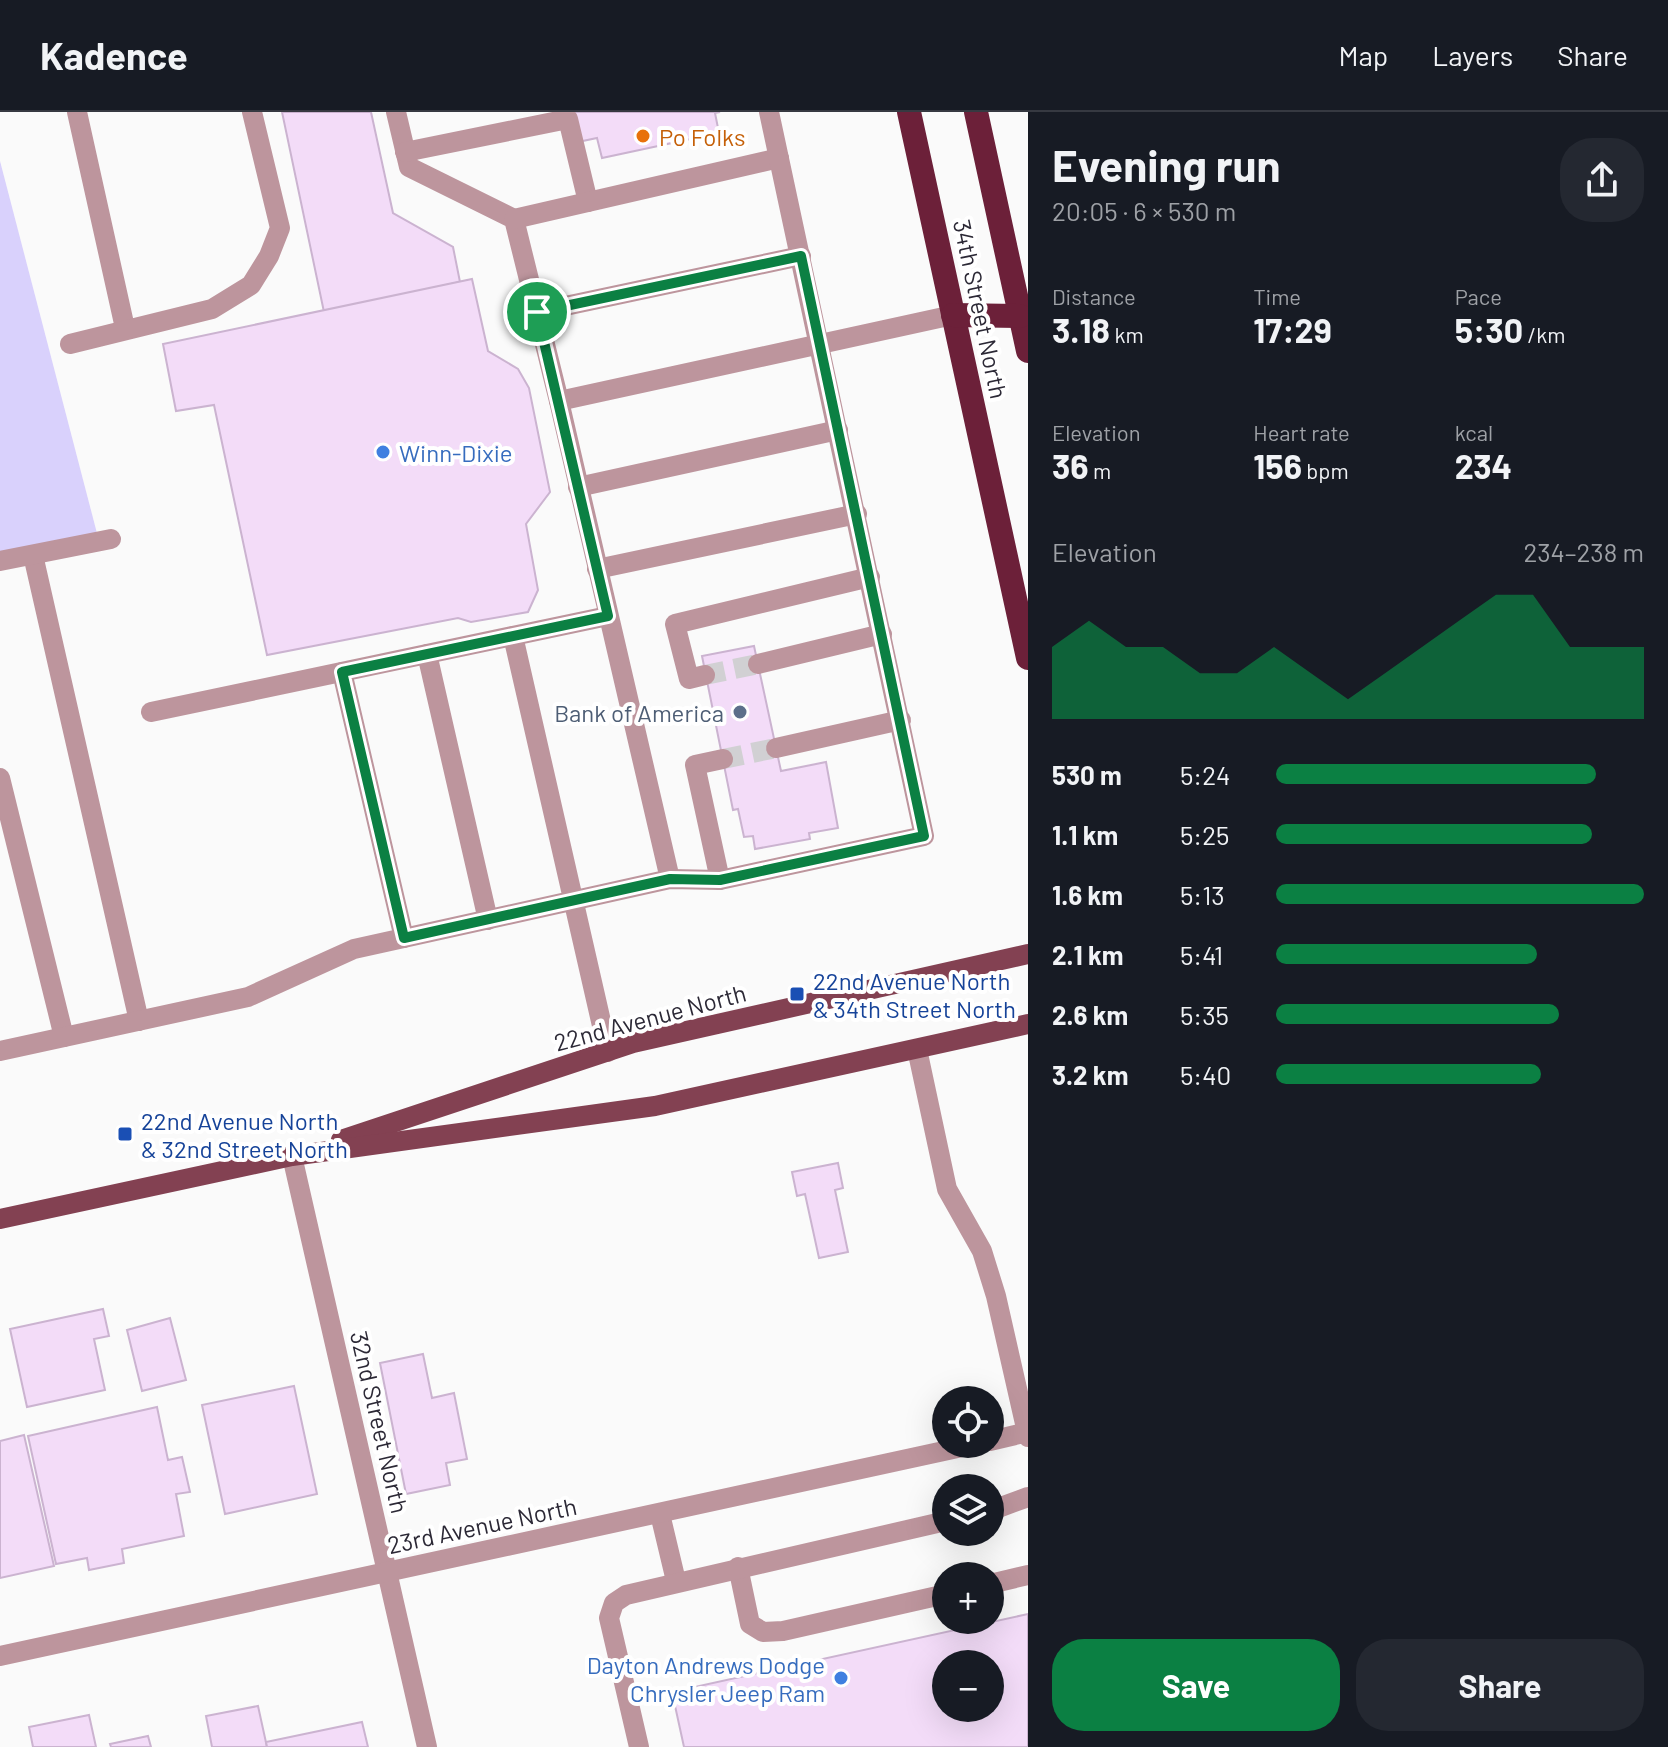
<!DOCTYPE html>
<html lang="en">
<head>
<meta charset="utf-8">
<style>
	:root { --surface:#171b24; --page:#242831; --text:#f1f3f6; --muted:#9ea1a6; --line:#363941; --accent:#0b8043 }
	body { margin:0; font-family:Barlow,sans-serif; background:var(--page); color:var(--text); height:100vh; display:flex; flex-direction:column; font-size:30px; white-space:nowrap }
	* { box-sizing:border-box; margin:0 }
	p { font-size:26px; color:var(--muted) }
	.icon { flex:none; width:44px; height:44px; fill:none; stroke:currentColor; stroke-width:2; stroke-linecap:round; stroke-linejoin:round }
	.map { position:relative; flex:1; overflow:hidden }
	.drawer { display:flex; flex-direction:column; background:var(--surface); width:640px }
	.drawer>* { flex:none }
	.buttons { position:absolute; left:932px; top:1274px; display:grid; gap:16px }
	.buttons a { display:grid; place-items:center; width:72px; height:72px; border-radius:50%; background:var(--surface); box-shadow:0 8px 32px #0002; font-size:40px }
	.pin { position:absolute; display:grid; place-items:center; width:68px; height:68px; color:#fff; margin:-34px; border:4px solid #fff; border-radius:50%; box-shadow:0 2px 8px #0007 }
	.round { display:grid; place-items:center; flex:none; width:84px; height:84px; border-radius:32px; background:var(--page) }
	.summary { display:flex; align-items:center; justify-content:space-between; height:136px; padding:0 24px }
	h1 { font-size:44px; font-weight:700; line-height:60px }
	.stats { display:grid; grid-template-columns:repeat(3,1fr); gap:12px; height:136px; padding:8px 24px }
	.stats div { display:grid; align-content:center }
	.stats b { font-size:34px; font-weight:700 }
	.stats small { font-size:22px; font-weight:400 }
	.stats p { font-size:22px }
	.chart { height:224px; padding:16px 24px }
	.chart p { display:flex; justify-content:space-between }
	.chart svg { width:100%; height:144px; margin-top:8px; fill:var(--accent); opacity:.7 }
	.action { display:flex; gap:16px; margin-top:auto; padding:16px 24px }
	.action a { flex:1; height:92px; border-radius:32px; background:var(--accent); color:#fff; font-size:32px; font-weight:700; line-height:92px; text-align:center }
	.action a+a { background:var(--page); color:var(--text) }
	ul { padding:0 24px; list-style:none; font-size:26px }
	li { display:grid; grid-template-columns:128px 96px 1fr; align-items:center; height:60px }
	li i { height:20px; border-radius:10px; background:var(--accent) }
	header { display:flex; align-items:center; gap:48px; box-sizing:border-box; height:112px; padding:0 40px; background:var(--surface); border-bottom:2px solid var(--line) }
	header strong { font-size:38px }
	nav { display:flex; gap:44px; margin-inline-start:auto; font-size:28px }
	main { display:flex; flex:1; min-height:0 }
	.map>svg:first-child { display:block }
</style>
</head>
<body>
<header>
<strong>Kadence</strong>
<nav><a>Map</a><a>Layers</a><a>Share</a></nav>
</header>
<main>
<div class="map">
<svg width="1028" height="1635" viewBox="0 0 1028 1635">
	<rect width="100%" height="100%" fill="#fafafa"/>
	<path fill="#d9d1fc" d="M0,49L99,429L0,448Z"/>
	<g fill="#f3dcf8" stroke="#cbb3d0" stroke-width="2" fill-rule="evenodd">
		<path d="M282,0H371L393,101L453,135L460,170L324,200Z"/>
		<path d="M572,0H720L715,1L719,21L602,46L597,26L578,30Z"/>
		<path d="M472,167L488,239L518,257L529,276L550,380L526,412L538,478L528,500L471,510L458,506L267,543L214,293L176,299L163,232Z"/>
		<path d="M754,534L781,659L826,650L838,716L809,721L810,727L755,737L753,724L744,725L738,697L733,698L702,544Z"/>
		<path d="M838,1051L843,1076L835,1078L848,1140L819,1146L805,1082L797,1084L792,1060Z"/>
		<path d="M103,1197L109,1224L94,1227L105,1278L27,1295L10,1217Z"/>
		<path d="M170,1206L186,1268L142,1279L127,1218Z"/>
		<path d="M423,1242L432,1286L454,1281L467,1347L446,1351L450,1373L406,1382L380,1251Z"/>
		<path d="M294,1274L317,1382L225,1402L202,1293Z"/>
		<path d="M157,1295L168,1348L182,1345L190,1380L176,1382L184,1424L122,1437L124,1451L89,1458L87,1446L56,1452L28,1324Z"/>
		<path d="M24,1323L54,1454L0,1466V1329Z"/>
		<path d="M1028,1502V1635H684L672,1580ZM946,1552H990V1596H946Z"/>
		<path d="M258,1594L267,1635H212L206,1604Z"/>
		<path d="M89,1603L96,1635H33L29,1615Z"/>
		<path d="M362,1610L368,1635H267L266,1630Z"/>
		<path d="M148,1624L151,1635H111L110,1632Z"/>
	</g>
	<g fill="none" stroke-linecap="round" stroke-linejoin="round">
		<g stroke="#d1d0d3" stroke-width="20" stroke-dasharray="20 10" stroke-linecap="butt">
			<path d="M705,563L758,552"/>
			<path d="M723,647L776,636"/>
		</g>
		<g stroke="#bd959d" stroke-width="20">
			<path d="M77,0L125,216"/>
			<path d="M396,0L409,55L514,107L559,289L953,203"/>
			<path d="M405,40L568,7L588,90"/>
			<path d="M514,107L779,46"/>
			<path d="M537,200L801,144"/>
			<path d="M70,232L212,197L251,173L269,144L280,116L252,0"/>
			<path d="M559,289L670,767"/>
			<path d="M578,375L838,318"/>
			<path d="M33,443L139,909"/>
			<path d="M0,449L111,427"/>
			<path d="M597,457L857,402"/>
			<path d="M513,524L608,940"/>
			<path d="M427,542L488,808"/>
			<path d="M758,552L882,522"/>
			<path d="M342,560L404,826"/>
			<path d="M705,563L689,567L675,512L870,465"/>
			<path d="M151,600L608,504"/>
			<path d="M776,636L901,608"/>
			<path d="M0,666L64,925"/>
			<path d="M720,768L695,653L723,647"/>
			<path d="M917,937L947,1077L982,1139L996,1184L1028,1325"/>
			<path d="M0,939L248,885L354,837L670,767L720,768L924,724L769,0"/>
			<path d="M292,1044L427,1635"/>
			<path d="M990,1329L1028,1320"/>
			<path d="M990,1399L1028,1385"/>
			<path d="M660,1402L676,1469"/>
			<path d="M738,1455L750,1512L763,1520L783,1519L946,1482"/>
			<path d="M990,1472L1028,1463"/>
			<path d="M0,1544L976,1332"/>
			<path d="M639,1635L609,1506L614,1491L626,1483L946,1409"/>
		</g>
		<g stroke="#834152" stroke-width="20">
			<path d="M341,1028L633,931L1028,842"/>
			<path d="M0,1107L292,1044L655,994L1028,912"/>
		</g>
		<g stroke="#6c2039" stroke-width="24">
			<path d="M909,0L1028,546"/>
			<path d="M976,0L1028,239"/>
			<path d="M953,203L1020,204"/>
		</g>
	</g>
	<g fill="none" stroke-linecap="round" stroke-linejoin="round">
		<g stroke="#fff" stroke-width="16">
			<path id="route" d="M801,144L924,724L720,768L670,767L404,826L342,560L608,504L537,200Z"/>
		</g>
		<use href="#route" stroke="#0b8043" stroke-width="10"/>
	</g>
	<circle fill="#e8710a" stroke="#fff" stroke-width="3" cx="643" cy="24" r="8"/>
	<g fill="#3f7fe0" stroke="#fff" stroke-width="3">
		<circle cx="383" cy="340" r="8"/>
		<circle cx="841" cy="1566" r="8"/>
	</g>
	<circle fill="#5c6f8a" stroke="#fff" stroke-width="3" cx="740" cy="600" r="8"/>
	<g fill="#1a4fb4" stroke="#fff" stroke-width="3">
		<rect x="789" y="874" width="16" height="16" rx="4"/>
		<rect x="117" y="1014" width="16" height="16" rx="4"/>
	</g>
	<g text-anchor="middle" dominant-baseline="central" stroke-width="8" stroke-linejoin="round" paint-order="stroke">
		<g font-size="24" fill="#c56008" stroke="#fff" text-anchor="start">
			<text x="659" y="24">Po Folks</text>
		</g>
		<g font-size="24" fill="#2c2936" stroke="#fff">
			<text transform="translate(981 197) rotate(78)">34th Street North</text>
			<text transform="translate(650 905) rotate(-15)">22nd Avenue North</text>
			<text transform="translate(380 1310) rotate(77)">32nd Street North</text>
			<text transform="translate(482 1413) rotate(-12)">23rd Avenue North</text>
		</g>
		<g font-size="24" fill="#366cbe" stroke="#fff" text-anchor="start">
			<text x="399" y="340">Winn-Dixie</text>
			<text x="825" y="1552" text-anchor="end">Dayton Andrews Dodge<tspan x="825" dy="28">Chrysler Jeep Ram</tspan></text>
		</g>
		<g font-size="24" fill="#4e5e75" stroke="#fff" text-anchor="end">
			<text x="724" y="600">Bank of America</text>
		</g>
		<g font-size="24" fill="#164399" stroke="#fff" text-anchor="start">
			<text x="813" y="868">22nd Avenue North<tspan x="813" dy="28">&amp; 34th Street North</tspan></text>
			<text x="141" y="1008">22nd Avenue North<tspan x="141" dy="28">&amp; 32nd Street North</tspan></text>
		</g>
	</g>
</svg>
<div class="buttons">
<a><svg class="icon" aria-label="locate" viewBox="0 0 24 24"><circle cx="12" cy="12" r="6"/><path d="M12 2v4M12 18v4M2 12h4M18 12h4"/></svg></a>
<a><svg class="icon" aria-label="layers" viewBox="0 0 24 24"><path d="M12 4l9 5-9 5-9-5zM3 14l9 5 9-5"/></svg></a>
<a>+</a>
<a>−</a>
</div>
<div class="pin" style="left:537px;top:200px;background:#1e9e55"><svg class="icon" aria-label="arrive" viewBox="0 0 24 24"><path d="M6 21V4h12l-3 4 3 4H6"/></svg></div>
</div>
<section class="drawer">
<div class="summary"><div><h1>Evening run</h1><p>20:05 · 6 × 530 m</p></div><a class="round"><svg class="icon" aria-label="share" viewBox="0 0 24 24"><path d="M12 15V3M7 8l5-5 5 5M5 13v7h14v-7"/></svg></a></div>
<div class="stats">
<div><p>Distance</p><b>3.18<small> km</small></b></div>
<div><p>Time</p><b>17:29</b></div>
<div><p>Pace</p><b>5:30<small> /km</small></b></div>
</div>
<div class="stats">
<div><p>Elevation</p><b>36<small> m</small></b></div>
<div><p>Heart rate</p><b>156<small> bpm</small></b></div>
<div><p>kcal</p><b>234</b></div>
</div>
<div class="chart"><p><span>Elevation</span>234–238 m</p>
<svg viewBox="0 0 160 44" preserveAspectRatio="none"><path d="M0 44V22L10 14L20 22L30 22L40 30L50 30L60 22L70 30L80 38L90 30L100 22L110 14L120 6L130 6L140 22L150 22L160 22V44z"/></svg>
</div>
<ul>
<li><b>530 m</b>5:24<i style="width:87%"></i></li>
<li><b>1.1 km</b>5:25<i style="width:86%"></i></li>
<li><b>1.6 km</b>5:13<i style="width:100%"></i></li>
<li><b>2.1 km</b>5:41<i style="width:71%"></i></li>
<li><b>2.6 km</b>5:35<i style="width:77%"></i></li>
<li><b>3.2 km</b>5:40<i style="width:72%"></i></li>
</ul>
<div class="action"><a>Save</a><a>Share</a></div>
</section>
</main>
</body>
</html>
